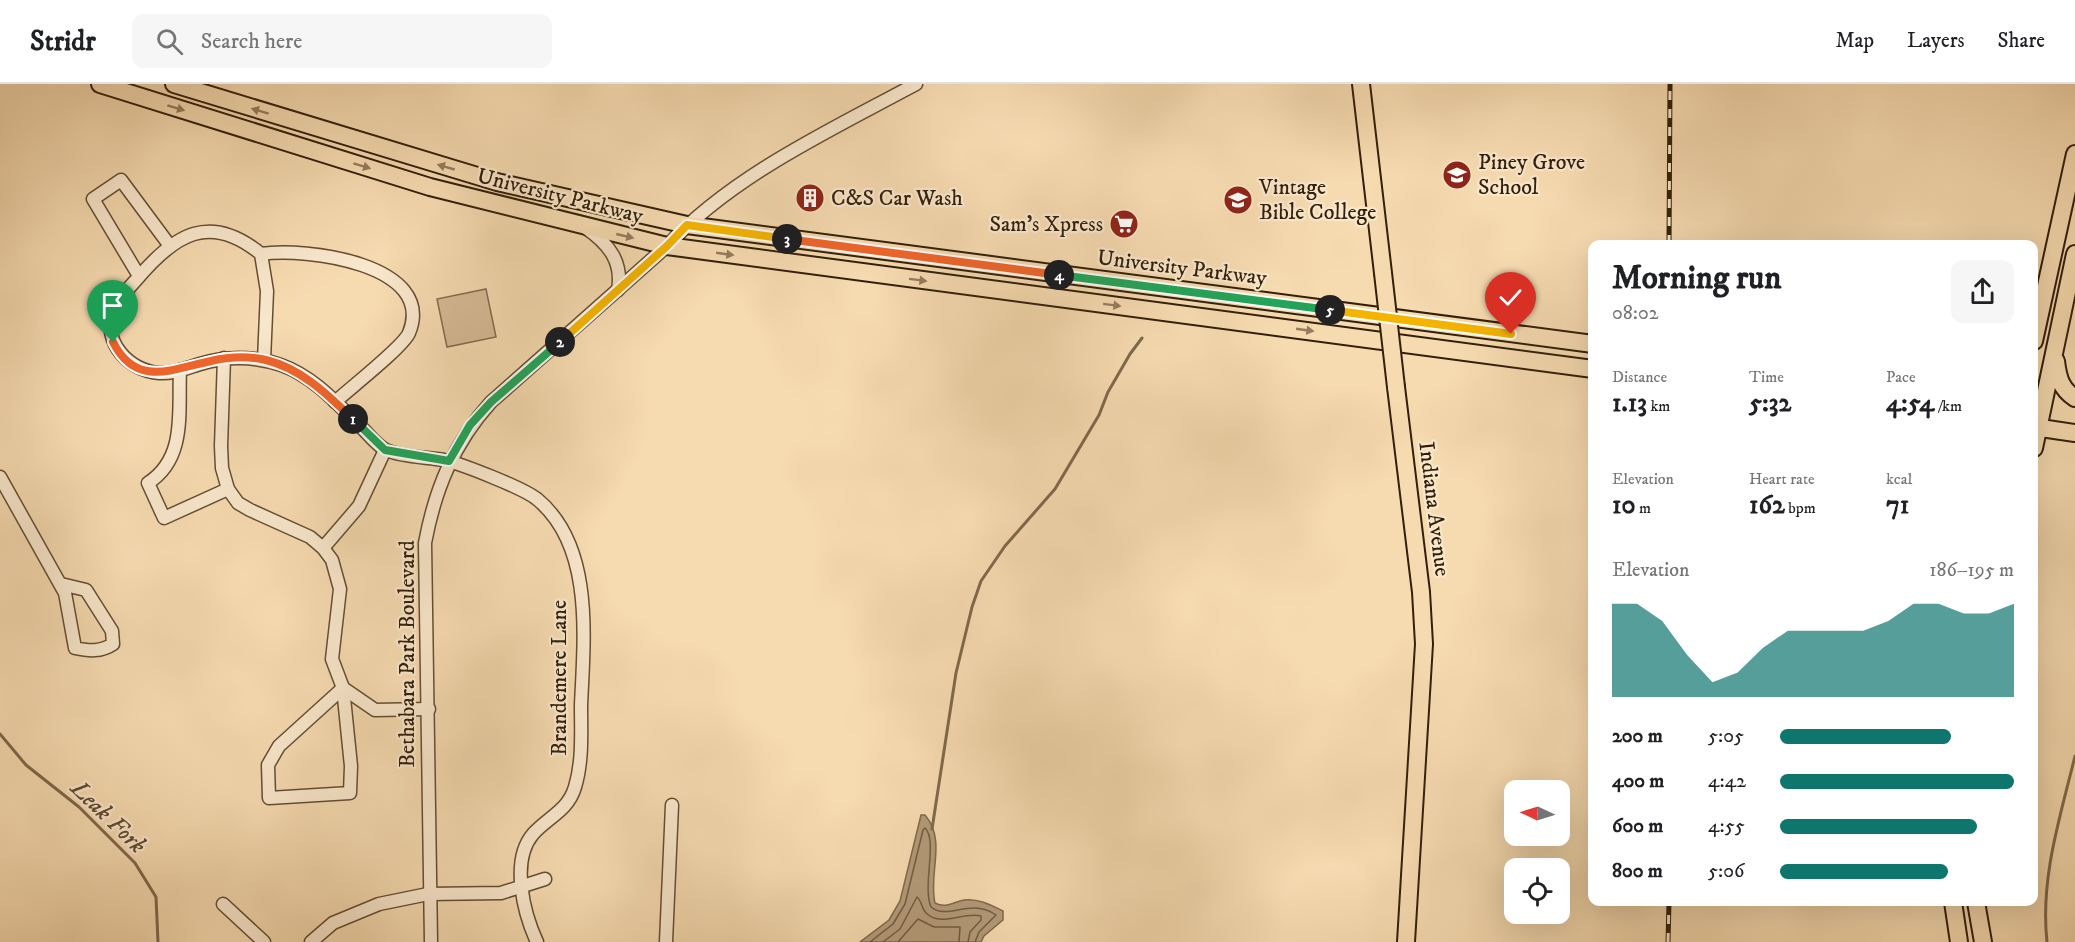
<!DOCTYPE html>
<html lang="en">
<head>
<meta charset="utf-8">
<style>
	:root { --surface:#fff; --page:#f6f6f6; --text:#202124; --muted:#757577; --line:#e0e0e0; --accent:#0f766e }
	body { margin:0; font-family:"IM FELL DW Pica",serif; background:var(--page); color:var(--text); height:100vh; display:flex; flex-direction:column; font-size:22px; white-space:nowrap }
	* { box-sizing:border-box; margin:0 }
	p { font-size:20px; color:var(--muted) }
	.icon { flex:none; width:33px; height:33px; fill:none; stroke:currentColor; stroke-width:2; stroke-linecap:round; stroke-linejoin:round }
	.map { position:relative; flex:1; overflow:hidden }
	.side { position:absolute; left:1588px; top:156px; width:450px; height:666px; display:flex; flex-direction:column; background:var(--surface); border-radius:12px; box-shadow:0 6px 24px #0002 }
	.side>* { flex:none }
	.needle { width:39px; rotate:274deg }
	.buttons { position:absolute; left:1504px; top:696px; display:grid; gap:12px }
	.buttons a { display:grid; place-items:center; width:66px; height:66px; border-radius:12px; background:var(--surface); box-shadow:0 6px 24px #0002; font-size:30px }
	.pin { position:absolute; display:grid; place-items:center; width:51px; height:51px; color:#fff; margin:-62px -26px; border-radius:50% 50% 50% 0; rotate:-45deg; box-shadow:0 0 6px #0007 }
	.pin .icon { rotate:45deg }
	.km { position:absolute; width:30px; height:30px; margin:-15px; border-radius:50%; background:#222; color:#fff; font-size:16px; line-height:30px; text-align:center }
	.round { display:grid; place-items:center; flex:none; width:63px; height:63px; border-radius:12px; background:var(--page) }
	.headline { display:flex; align-items:center; justify-content:space-between; height:102px; padding:0 24px }
	h1 { font-size:33px; font-weight:700; line-height:45px }
	.stats { display:grid; grid-template-columns:repeat(3,1fr); gap:9px; height:102px; padding:6px 24px }
	.stats div { display:grid; align-content:center }
	.stats b { font-size:26px; font-weight:700 }
	.stats small { font-size:16px; font-weight:400 }
	.stats p { font-size:16px }
	.chart { height:168px; padding:12px 24px }
	.chart p { display:flex; justify-content:space-between }
	.chart svg { width:100%; height:108px; margin-top:6px; fill:var(--accent); opacity:.7 }
	ul { padding:0 24px; list-style:none; font-size:20px }
	li { display:grid; grid-template-columns:96px 72px 1fr; align-items:center; height:45px }
	li i { height:15px; border-radius:8px; background:var(--accent) }
	header { display:flex; align-items:center; gap:36px; box-sizing:border-box; height:84px; padding:0 30px; background:var(--surface); border-bottom:2px solid var(--line) }
	header strong { font-size:28px }
	nav { display:flex; gap:33px; margin-inline-start:auto; font-size:21px }
	.search { width:420px; height:54px; background:var(--page); display:flex; align-items:center; gap:15px; box-sizing:border-box; padding:0 21px; border-radius:12px; color:var(--muted); font-size:22px }
	.map>svg:first-child { display:block }
</style>
</head>
<body>
<header>
<strong>Stridr</strong>
<div class="search"><svg class="icon" aria-label="search" viewBox="0 0 24 24"><circle cx="10" cy="10" r="6"/><path d="M15 15l6 6"/></svg>Search here</div>
<nav><a>Map</a><a>Layers</a><a>Share</a></nav>
</header>
<div class="map">
<svg width="2075" height="858" viewBox="0 0 2075 858">
	<rect width="100%" height="100%" fill="#f6dab0"/>
	<filter id="stains"><feTurbulence type="fractalNoise" baseFrequency=".00333" numOctaves="4"/><feColorMatrix values="0 0 0 0 .2 0 0 0 0 .09 0 0 0 0 .02 0 0 0 .5 -.17"/></filter>
	<radialGradient id="worn" r=".72"><stop offset=".6" stop-color="#630" stop-opacity="0"/><stop offset="1" stop-color="#630" stop-opacity=".3"/></radialGradient>
	<path fill="#d5ba94" stroke="#846c4f" stroke-width="1.5" d="M486,205L496,253L447,263L437,215Z"/>
	<path fill="#b39a78" stroke="#7f694c" stroke-width="1.5" d="M921,731H925C947,757 928,789 935,819C946,825 953,818 964,816C978,814 991,821 1003,827V836L984,852L981,858H860L889,836L900,817Z"/>
	<g fill="none" stroke-linecap="round" stroke-linejoin="round">
		<g stroke="#725c41" stroke-width="1.5">
			<path d="M870,858L893,840L905,820L923,746L925,744C938,756 922,802 931,823C948,837 970,813 996,831L979,848L975,858"/>
			<path d="M883,858L900,845L917,813C922,817 921,824 926,829C942,844 963,827 981,832V836L970,848L968,858"/>
			<path d="M898,858L918,835L934,843H960L959,858"/>
		</g>
		<g stroke="#7f694c" stroke-width="3">
			<path d="M0,650L26,681L79,723L135,779L156,813L158,858"/>
			<path d="M932,745L956,589L972,523L981,497L1005,462L1055,405L1099,331L1108,308L1130,270L1142,254"/>
			<path d="M2047,858C2040,794 2060,734 2075,672"/>
		</g>
		<g stroke="#634e34" stroke-width="15">
			<g id="minor">
				<path d="M586,144C609,160 623,178 618,206"/>
				<path d="M261,170C305,163 437,180 409,249C403,263 349,305 335,318"/>
				<path d="M139,192L93,115L121,96L170,162"/>
				<path d="M224,274L221,362L222,384L228,405L238,419L250,426L310,453L323,464L332,476L340,505L332,575L343,604L375,626L429,625"/>
				<path d="M264,276L267,207L261,170C210,128 175,150 137,195C128,205 117,216 113,228C102,259 130,287 159,289C173,290 187,284 200,280C226,272 254,272 281,281C315,293 339,322 364,346C370,352 378,362 386,366C402,373 426,373 444,376C462,380 523,404 537,415C594,462 584,554 581,621C581,647 583,677 575,703C568,727 548,733 533,750C510,777 524,830 537,858"/>
				<path d="M180,286C178,327 187,374 148,399L164,434L228,405"/>
				<path d="M0,393L65,509L75,564C89,567 101,568 113,560L112,547L86,506L61,500"/>
				<path d="M323,464L359,422L385,366"/>
				<path d="M343,604L351,682L350,709L269,714L268,681L279,662Z"/>
				<path d="M223,820L264,858"/>
				<path d="M311,858L333,839L379,820L428,810L501,809L545,795"/>
				<path d="M431,858L425,459C435,405 454,359 491,318L667,162C733,91 831,46 916,0"/>
				<path d="M666,858L672,721"/>
			</g>
		</g>
		<g stroke="#321f0a" stroke-width="20">
			<g id="major">
				<path d="M100,0L430,103L667,162L1593,285"/>
				<path d="M174,0L497,98L687,141L1593,260"/>
				<path d="M1361,0L1383,189"/>
				<path d="M2034,257L2075,70"/>
				<path d="M2056,277C2058,294 2061,305 2075,314"/>
				<path d="M1396,303L1421,508L1424,560L1406,858"/>
				<path d="M2034,343L2075,349"/>
				<path d="M2034,364L2075,170"/>
				<path d="M1953,818L1959,858"/>
				<path d="M1976,818L1983,858"/>
			</g>
		</g>
		<use href="#minor" stroke="#f9e7cc" stroke-width="12"/>
		<use href="#major" stroke="#f6dab0" stroke-width="16"/>
		<g stroke="#321f0a" stroke-width="5">
			<g id="rail">
				<path d="M1669,160L1670,0"/>
				<path d="M1668,858L1669,818"/>
			</g>
		</g>
		<use href="#rail" stroke="#f9e7cc" stroke-width="3" stroke-dasharray="9" stroke-linecap="butt"/>
		<g stroke="#321f0a" stroke-width="20" stroke-linecap="butt">
			<path id="major-bridge" d="M1383,189L1396,303"/>
		</g>
		<use href="#major-bridge" stroke="#f6dab0" stroke-width="16"/>
	</g>
	<defs><path id="oneway-solid" d="M-6-.8H1V-3.2L6.5 0L1 3.2V.8H-6Z" transform="scale(1.5)"/></defs>
	<g fill="#947c5d">
		<use href="#oneway-solid" transform="translate(176 24) rotate(17)"/>
		<use href="#oneway-solid" transform="translate(260 27) rotate(-163)"/>
		<use href="#oneway-solid" transform="translate(362 82) rotate(17)"/>
		<use href="#oneway-solid" transform="translate(446 83) rotate(-164)"/>
		<use href="#oneway-solid" transform="translate(625 152) rotate(13)"/>
		<use href="#oneway-solid" transform="translate(725 170) rotate(8)"/>
		<use href="#oneway-solid" transform="translate(918 196) rotate(7)"/>
		<use href="#oneway-solid" transform="translate(1112 221) rotate(7)"/>
		<use href="#oneway-solid" transform="translate(1305 246) rotate(8)"/>
	</g>
	<g fill="none" stroke-linecap="round" stroke-linejoin="round">
		<g stroke="#fff" stroke-width="12">
			<path id="split-1" d="M113,258C136,304 173,285 211,277C228,273 248,272 266,276C302,285 327,310 353,335"/>
		</g>
		<g stroke="#fff" stroke-width="12">
			<path id="split-2" d="M353,335L385,366L449,377L470,341L491,318L560,258"/>
		</g>
		<g stroke="#fff" stroke-width="12">
			<path id="split-3" d="M560,258L667,162L687,141L787,155"/>
		</g>
		<g stroke="#fff" stroke-width="12">
			<path id="split-4" d="M787,155L1059,191"/>
		</g>
		<g stroke="#fff" stroke-width="12">
			<path id="split-5" d="M1059,191L1330,226"/>
		</g>
		<g stroke="#fff" stroke-width="12">
			<path id="split-6" d="M1330,226L1511,250"/>
		</g>
		<use href="#split-1" stroke="#f0652b" stroke-width="8"/>
		<use href="#split-2" stroke="#22a559" stroke-width="8"/>
		<use href="#split-3" stroke="#f5b400" stroke-width="8"/>
		<use href="#split-4" stroke="#f0652b" stroke-width="8"/>
		<use href="#split-5" stroke="#22a559" stroke-width="8"/>
		<use href="#split-6" stroke="#f5b400" stroke-width="8"/>
	</g>
	<defs>
		<g id="school-disc" transform="scale(1.5)"><circle r="9.5" fill="#8f2418" stroke="#f9e7cc"/><path d="M0-5L7-2L0 1L-7-2ZM-4 1L0 2.5L4 1V4Q0 6-4 4Z" fill="#fff"/></g>
		<g id="building-disc" transform="scale(1.5)"><circle r="9.5" fill="#8f2418" stroke="#f9e7cc"/><path d="M-4-6H4V6H1V3H-1V6H-4ZM-2.5-4.3h1.7v1.8h-1.7ZM.8-4.3h1.7v1.8H.8ZM-2.5-1h1.7V.8h-1.7ZM.8-1h1.7V.8H.8Z" fill="#fff"/></g>
		<g id="university-disc" transform="scale(1.5)"><circle r="9.5" fill="#8f2418" stroke="#f9e7cc"/><path d="M0-5L7-2L0 1L-7-2ZM-4 1L0 2.5L4 1V4Q0 6-4 4Z" fill="#fff"/></g>
		<g id="supermarket-disc" transform="scale(1.5)"><circle r="9.5" fill="#8f2418" stroke="#f9e7cc"/><path d="M-6-5.5h2.5l.6 2H6L4.5 2H-2.5L-4.4-4H-6ZM-1.5 3.2a1.3 1.3 0 1 0 .1 0ZM3 3.2a1.3 1.3 0 1 0 .1 0Z" fill="#fff"/></g>
	</defs>
	<g fill-rule="evenodd">
		<use href="#school-disc" x="1457" y="91"/>
		<use href="#building-disc" x="810" y="114"/>
		<use href="#university-disc" x="1238" y="116"/>
		<use href="#supermarket-disc" x="1124" y="140"/>
	</g>
	<g text-anchor="middle" dominant-baseline="central" stroke-width="4.5" stroke-linejoin="round" paint-order="stroke">
		<g font-size="22" fill="#321f0a" stroke="#f9e7cc" text-anchor="start">
			<text x="1478" y="78">Piney Grove<tspan x="1478" dy="25">School</tspan></text>
			<text x="1259" y="103">Vintage<tspan x="1259" dy="25">Bible College</tspan></text>
			<text x="831" y="114">C&amp;S Car Wash</text>
			<text x="1103" y="140" text-anchor="end">Sam's Xpress</text>
		</g>
		<g font-size="22" fill="#321f0a" stroke="#f9e7cc">
			<text transform="translate(560 112) rotate(14)">University Parkway</text>
			<text transform="translate(1182 184) rotate(7)">University Parkway</text>
			<text transform="translate(1434 425) rotate(83)">Indiana Avenue</text>
			<text transform="translate(407 570) rotate(-90)">Bethabara Park Boulevard</text>
			<text transform="translate(559 594) rotate(-90)">Brandemere Lane</text>
		</g>
		<g font-size="24" font-style="italic" fill="#5f4a30" stroke="#f9e7cc">
			<text transform="translate(108 733) rotate(44)">Leak Fork</text>
		</g>
	</g>
	<rect width="100%" height="100%" filter="url(#stains)"/>
	<rect width="100%" height="100%" fill="url(#worn)"/>
</svg>
<div class="buttons">
<a><svg class="needle" viewBox="-14 -14 28 28"><path d="M0-13l5 13h-10z" fill="#e53935"/><path d="M0 13l5-13h-10z" fill="#757577"/></svg></a>
<a><svg class="icon" aria-label="locate" viewBox="0 0 24 24"><circle cx="12" cy="12" r="6"/><path d="M12 2v4M12 18v4M2 12h4M18 12h4"/></svg></a>
</div>
<div class="pin" style="left:113px;top:258px;background:#1e9e55"><svg class="icon" aria-label="arrive" viewBox="0 0 24 24"><path d="M6 21V4h12l-3 4 3 4H6"/></svg></div>
<div class="pin" style="left:1511px;top:250px;background:#d93025"><svg class="icon" aria-label="check" viewBox="0 0 24 24"><path d="M5 12l5 5 9-10"/></svg></div>
<b class="km" style="left:353px;top:335px">1</b>
<b class="km" style="left:560px;top:258px">2</b>
<b class="km" style="left:787px;top:155px">3</b>
<b class="km" style="left:1059px;top:191px">4</b>
<b class="km" style="left:1330px;top:226px">5</b>
<section class="side">
<div class="headline"><div><h1>Morning run</h1><p>08:02</p></div><a class="round"><svg class="icon" aria-label="share" viewBox="0 0 24 24"><path d="M12 15V3M7 8l5-5 5 5M5 13v7h14v-7"/></svg></a></div>
<div class="stats">
<div><p>Distance</p><b>1.13<small> km</small></b></div>
<div><p>Time</p><b>5:32</b></div>
<div><p>Pace</p><b>4:54<small> /km</small></b></div>
</div>
<div class="stats">
<div><p>Elevation</p><b>10<small> m</small></b></div>
<div><p>Heart rate</p><b>162<small> bpm</small></b></div>
<div><p>kcal</p><b>71</b></div>
</div>
<div class="chart"><p><span>Elevation</span>186–195 m</p>
<svg viewBox="0 0 160 44" preserveAspectRatio="none"><path d="M0 44V6L10 6L20 13L30 27L40 38L50 34L60 24L70 17L80 17L90 17L100 17L110 13L120 6L130 6L140 10L150 10L160 6V44z"/></svg>
</div>
<ul>
<li><b>200 m</b>5:05<i style="width:73%"></i></li>
<li><b>400 m</b>4:42<i style="width:100%"></i></li>
<li><b>600 m</b>4:55<i style="width:84%"></i></li>
<li><b>800 m</b>5:06<i style="width:72%"></i></li>
</ul>
</section>
</div>
</body>
</html>
